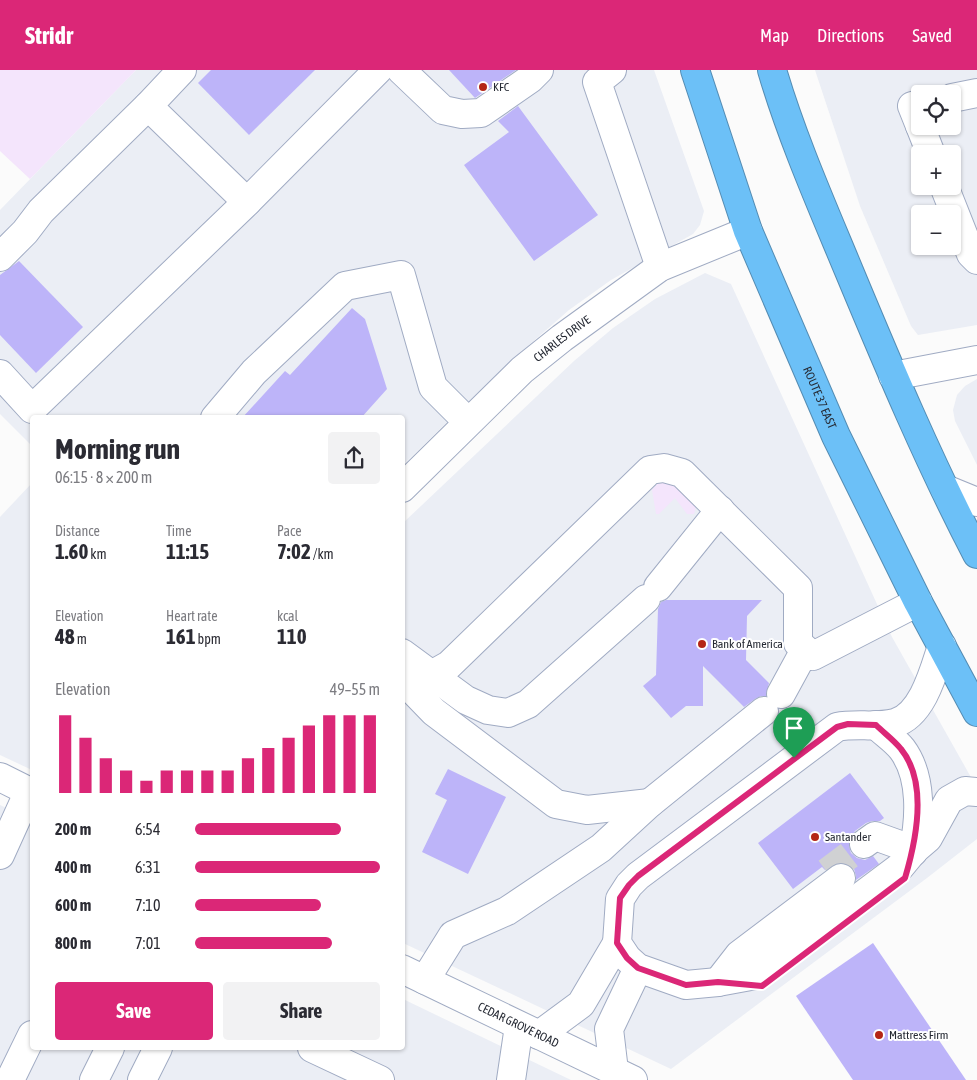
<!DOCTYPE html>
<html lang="en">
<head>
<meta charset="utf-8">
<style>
	:root { --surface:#fff; --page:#f2f2f3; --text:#2b2b33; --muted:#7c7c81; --accent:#db2777 }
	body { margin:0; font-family:"Asap Condensed",sans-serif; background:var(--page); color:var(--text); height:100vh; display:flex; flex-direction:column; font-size:19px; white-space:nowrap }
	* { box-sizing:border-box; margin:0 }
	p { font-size:16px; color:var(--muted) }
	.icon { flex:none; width:28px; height:28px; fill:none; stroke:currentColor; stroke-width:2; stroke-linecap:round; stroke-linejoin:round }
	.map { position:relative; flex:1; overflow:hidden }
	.sheet { position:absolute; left:30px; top:345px; width:375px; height:635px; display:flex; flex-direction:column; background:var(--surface); border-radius:5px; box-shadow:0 1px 4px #0004 }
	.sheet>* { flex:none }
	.tools { position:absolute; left:911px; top:15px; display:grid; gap:10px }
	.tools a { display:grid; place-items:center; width:50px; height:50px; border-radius:5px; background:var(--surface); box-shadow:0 1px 4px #0004; font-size:25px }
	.pin { position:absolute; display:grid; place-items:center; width:42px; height:42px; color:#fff; margin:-51px -21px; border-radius:50% 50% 50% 0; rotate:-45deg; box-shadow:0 0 5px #0007 }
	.pin .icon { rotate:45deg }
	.round { display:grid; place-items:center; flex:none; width:52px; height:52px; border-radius:5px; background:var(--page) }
	.head { display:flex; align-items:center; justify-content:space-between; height:85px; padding:0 25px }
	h1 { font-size:28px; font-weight:700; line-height:38px }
	.metrics { display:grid; grid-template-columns:repeat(3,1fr); gap:8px; height:85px; padding:5px 25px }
	.metrics div { display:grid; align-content:center }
	.metrics b { font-size:21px; font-weight:700 }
	.metrics small { font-size:14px; font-weight:400 }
	.metrics p { font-size:14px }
	.chart { height:140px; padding:10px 25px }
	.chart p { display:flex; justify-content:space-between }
	.chart svg { width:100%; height:90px; margin-top:5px; stroke:var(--accent); stroke-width:6 }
	.button { display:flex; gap:10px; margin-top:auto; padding:10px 25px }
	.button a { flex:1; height:58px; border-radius:5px; background:var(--accent); color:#fff; font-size:20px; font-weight:700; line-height:58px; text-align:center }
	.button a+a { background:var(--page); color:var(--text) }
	ul { padding:0 25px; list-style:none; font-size:16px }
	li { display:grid; grid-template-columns:80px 60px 1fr; align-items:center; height:38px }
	li i { height:12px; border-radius:6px; background:var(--accent) }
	header { display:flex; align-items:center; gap:30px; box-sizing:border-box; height:70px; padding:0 25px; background:var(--accent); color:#fff }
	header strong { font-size:24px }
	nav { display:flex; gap:28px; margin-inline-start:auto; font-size:18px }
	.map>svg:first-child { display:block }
</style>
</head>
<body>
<header>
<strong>Stridr</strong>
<nav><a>Map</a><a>Directions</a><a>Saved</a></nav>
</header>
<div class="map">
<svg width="977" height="1010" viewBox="0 0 977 1010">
	<rect width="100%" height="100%" fill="#fbfbfb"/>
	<g fill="#ebeef5" fill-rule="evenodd">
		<path d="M136,0H654L704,141L700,155L693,164L611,210L569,240L503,298L403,395L402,348H32V376L0,344V140Z"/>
		<path d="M815,0H977V255L918,265L911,256L860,136ZM920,24H952V56H920ZM920,84H952V116H920ZM920,144H952V176H920Z"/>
		<path d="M705,203L731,214L892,567L977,718V769L927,808L671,999L403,873V453L574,291L613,258L655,229Z"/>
		<path d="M977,309V395L955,351L953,340L957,325L965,316Z"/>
		<path d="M32,413V700L0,685V447Z"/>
		<path d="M0,735L32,750V978H402L403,929L571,1010H0Z"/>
	</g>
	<g fill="#f4e5fc">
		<path d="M0,0H136L30,109L0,81Z"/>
		<path d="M662,413C679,412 686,425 696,437L694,444H687L675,428L659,444H656L652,420L657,414Z"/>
	</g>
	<g fill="#bdb4f9">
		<path d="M211,0H315L249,65L198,13Z"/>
		<path d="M449,0H516L475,28Z"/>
		<path d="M518,36L598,145L534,191L464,95L509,62L498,51Z"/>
		<path d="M19,191L83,257L36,303L0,265V205Z"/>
		<path d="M352,238L365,249L387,319L361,348H242L285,301L290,305Z"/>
		<path d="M666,530H762L747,546L746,590L769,613L766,626H761L755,629L744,637L703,596V636H686L671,648L643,616L656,605L658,539L661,532Z"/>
		<path d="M448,699L506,727L468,804L422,782L447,730L435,724Z"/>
		<path d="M850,703L884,748L880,751H872L866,753L855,761L850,768L849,776L851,783L857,788L865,790L873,786L879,794L856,810V806L854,799L847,793H839L825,800L822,797L793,819L758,773Z"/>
		<path d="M873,873L966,1010H853L796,926Z"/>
	</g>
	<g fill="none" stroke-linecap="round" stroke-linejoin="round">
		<path stroke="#d0d1d3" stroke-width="28" stroke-dasharray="28 14" stroke-linecap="butt" d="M827,802L864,774"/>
		<g stroke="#a0abc3" stroke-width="30">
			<g id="minor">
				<path d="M182,0L148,36L247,132L378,0"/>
				<path d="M401,0L443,40L462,44L481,43L530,9L539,0"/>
				<path d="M612,0L597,12L660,197"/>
				<path d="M952,28L977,23"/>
				<path d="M920,34L912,36L920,56"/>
				<path d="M920,56L931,84"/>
				<path d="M944,116L971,184L977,190"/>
				<path d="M0,187L25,162L41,141L148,36"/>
				<path d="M0,304L32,339L247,132"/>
				<path d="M893,306L977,290"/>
				<path d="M215,348L254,302L345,216L401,205L433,317L468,352"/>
				<path id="s1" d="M402,418L522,300L562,268L660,197L748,161"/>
				<path d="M945,419L977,432"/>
				<path d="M658,517L720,440"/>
				<path d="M942,576C934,600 923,645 895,653C876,658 856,653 837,657L638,806L629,815L620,829L617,873L627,888L638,898L686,915L718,912L756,905L900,797L914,780L928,768L949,730L965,721L977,722"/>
				<path d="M402,583L466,630L488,640L508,643L528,634L646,529"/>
				<path d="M433,604L449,595L650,400L664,398L682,403L798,518V573L813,586L918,532"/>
				<path d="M402,609L434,642L556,734L587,740L650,733"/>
				<path d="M781,624L805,580"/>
				<path d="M876,655C884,663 895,670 902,679C923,707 920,750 913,782"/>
				<path d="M0,707L32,723"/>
				<path d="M864,774L875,766L914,780"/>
				<path d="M0,785L29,721"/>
				<path id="s2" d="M402,899L633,1010"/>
				<path d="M425,910L453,865L507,841L601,778L650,733L764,641"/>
				<path d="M718,912L739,885L841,808"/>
				<path d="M539,965L581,934L617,873"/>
				<path d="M312,978L380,1010"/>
				<path d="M614,1001L609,959L638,898"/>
				<path d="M10,1010L32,965"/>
				<path d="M94,1010L110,978"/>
				<path d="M142,1010L158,978"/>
				<path d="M511,1010L519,956"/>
			</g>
		</g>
		<g stroke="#548cb3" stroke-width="30">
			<g id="highway">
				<path id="s3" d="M695,0L748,161L836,366L918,532L977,642"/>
				<path d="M772,0C792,68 822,136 849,201C889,297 929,392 977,484"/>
			</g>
		</g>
		<use href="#minor" stroke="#fff" stroke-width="28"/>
		<use href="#highway" stroke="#6cc0f7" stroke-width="28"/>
	</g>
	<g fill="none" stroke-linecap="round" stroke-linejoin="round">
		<g stroke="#fff" stroke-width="10">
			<path id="route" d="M848,654L876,655C884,663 894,670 901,679C928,712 916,771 905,808L762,916L718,912L686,915L638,898L627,888L617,873L620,828L629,815L638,806L837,657Z"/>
		</g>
		<use href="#route" stroke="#db2777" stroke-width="6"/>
	</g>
	<g fill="#b42616" stroke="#fff" stroke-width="2">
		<circle cx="483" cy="17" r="5"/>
		<circle cx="702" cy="574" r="5"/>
		<circle cx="815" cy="767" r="5"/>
		<circle cx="879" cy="965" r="5"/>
	</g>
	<g text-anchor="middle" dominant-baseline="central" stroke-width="4" stroke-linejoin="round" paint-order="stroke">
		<g font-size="12" fill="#262a34" stroke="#fff" text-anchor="start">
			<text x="493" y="17">KFC</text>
			<text x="712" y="574">Bank of America</text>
			<text x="825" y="767">Santander</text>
			<text x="889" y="965">Mattress Firm</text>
		</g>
		<g font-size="12" fill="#262a34" stroke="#fff">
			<text stroke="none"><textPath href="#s1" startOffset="219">CHARLES DRIVE</textPath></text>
			<text stroke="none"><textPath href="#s3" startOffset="351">ROUTE 37 EAST</textPath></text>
			<text stroke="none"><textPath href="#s2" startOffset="129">CEDAR GROVE ROAD</textPath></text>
		</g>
	</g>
</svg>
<div class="tools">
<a><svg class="icon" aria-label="locate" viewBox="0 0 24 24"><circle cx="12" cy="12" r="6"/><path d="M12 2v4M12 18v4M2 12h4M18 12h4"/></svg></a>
<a>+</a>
<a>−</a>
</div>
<div class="pin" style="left:794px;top:688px;background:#1e9e55"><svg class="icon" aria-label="arrive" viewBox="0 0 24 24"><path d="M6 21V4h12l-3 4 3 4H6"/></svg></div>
<section class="sheet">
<div class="head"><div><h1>Morning run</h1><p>06:15 · 8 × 200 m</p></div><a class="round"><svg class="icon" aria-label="share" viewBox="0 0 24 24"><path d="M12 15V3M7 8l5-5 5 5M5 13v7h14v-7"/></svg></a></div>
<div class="metrics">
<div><p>Distance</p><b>1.60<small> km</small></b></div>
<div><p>Time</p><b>11:15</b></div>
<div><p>Pace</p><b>7:02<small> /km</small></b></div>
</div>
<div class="metrics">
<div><p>Elevation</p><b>48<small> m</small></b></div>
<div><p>Heart rate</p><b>161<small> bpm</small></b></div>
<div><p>kcal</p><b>110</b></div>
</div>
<div class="chart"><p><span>Elevation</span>49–55 m</p>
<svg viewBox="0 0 160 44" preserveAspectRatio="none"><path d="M5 44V6M15 44V17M25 44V27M35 44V33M45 44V38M55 44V33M65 44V33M75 44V33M85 44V33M95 44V27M105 44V22M115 44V17M125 44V11M135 44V6M145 44V6M155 44V6"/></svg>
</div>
<ul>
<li><b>200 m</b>6:54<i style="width:79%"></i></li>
<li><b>400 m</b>6:31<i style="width:100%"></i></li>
<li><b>600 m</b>7:10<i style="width:68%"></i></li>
<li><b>800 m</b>7:01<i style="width:74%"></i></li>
</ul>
<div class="button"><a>Save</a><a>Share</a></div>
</section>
</div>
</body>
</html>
